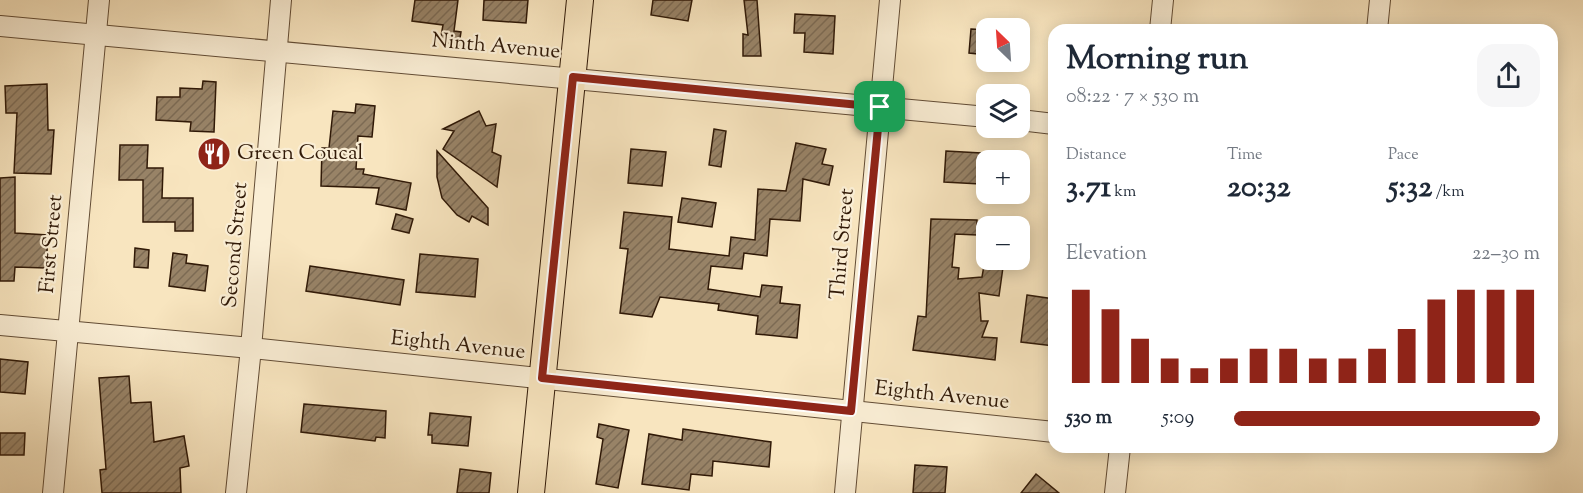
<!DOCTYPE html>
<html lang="en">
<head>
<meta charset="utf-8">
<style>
	:root { --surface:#fff; --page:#f6f6f7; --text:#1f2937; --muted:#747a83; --accent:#8f2418 }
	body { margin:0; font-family:"Sorts Mill Goudy",serif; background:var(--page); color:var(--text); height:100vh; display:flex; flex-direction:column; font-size:22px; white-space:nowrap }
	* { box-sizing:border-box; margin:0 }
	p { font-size:20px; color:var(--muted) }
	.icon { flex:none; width:33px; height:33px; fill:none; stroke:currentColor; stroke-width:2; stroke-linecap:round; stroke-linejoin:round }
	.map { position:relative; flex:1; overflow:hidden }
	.sheet { position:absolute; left:1048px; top:24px; width:510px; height:429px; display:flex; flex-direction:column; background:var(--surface); border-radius:18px; box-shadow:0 3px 15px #0003 }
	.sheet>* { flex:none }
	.needle { width:39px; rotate:335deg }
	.tools { position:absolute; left:976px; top:18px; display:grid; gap:12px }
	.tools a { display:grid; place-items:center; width:54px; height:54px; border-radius:12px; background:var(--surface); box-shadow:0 3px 15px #0003; font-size:30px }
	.pin { position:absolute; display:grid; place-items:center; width:51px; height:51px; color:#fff; margin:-26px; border-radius:12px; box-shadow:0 3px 9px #0006 }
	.round { display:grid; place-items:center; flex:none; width:63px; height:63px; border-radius:18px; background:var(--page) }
	.head { display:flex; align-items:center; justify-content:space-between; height:102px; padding:0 18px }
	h1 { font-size:33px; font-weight:700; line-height:45px }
	.stats { display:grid; grid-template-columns:repeat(3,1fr); gap:9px; height:102px; padding:6px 18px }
	.stats div { display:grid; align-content:center }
	.stats b { font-size:30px; font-weight:700 }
	.stats small { font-size:16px; font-weight:400 }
	.stats p { font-size:16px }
	.chart { height:168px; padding:12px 18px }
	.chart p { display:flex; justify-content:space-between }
	.chart svg { width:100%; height:108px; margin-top:6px; stroke:var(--accent); stroke-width:6 }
	ul { padding:0 18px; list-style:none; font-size:20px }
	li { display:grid; grid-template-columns:96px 72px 1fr; align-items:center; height:45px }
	li i { height:15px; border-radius:8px; background:var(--accent) }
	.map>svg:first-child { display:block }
</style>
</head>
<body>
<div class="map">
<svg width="1583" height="493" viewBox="0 0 1583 493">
	<defs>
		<pattern id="building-hatch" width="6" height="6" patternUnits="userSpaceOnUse" patternTransform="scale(1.5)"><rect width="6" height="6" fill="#988367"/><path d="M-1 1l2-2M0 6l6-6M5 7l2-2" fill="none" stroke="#7c6a53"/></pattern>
	</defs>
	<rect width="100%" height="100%" fill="#f8e5bf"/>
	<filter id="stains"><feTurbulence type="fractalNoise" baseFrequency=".00333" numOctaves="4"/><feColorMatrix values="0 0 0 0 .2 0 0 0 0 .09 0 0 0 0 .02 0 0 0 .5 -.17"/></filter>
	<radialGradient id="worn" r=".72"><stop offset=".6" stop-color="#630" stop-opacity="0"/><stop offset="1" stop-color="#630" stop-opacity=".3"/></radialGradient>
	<g fill="url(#building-hatch)" stroke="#301907" stroke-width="1.5">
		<path d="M415,0H458L454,31L461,32L459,45L440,42L443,25L412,21Z"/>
		<path d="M484,0H528L526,23L483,20Z"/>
		<path d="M653,0H692L688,21L651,15Z"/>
		<path d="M744,0H757L761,56H743V34L748,35Z"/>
		<path d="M795,14L835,16L833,54L804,52L805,33H794Z"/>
		<path d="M971,29L987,30V55L969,53Z"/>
		<path d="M203,81L216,82L214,132L190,131L191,122L156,120L157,97H180V88L202,89Z"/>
		<path d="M47,84L48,130H54L51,174L14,173L17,113H6L5,86Z"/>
		<path d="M356,104L375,106L372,137L358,136L356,169H364L363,174L411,183L406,210L376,204L379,188L321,186L322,148H329L333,111L355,113Z"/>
		<path d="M479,111L486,126L496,124L492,152L501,156L497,187L443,149L454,131L443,129Z"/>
		<path d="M714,129L726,131L721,167L709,165Z"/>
		<path d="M796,143L826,149L822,164L833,166L829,185L803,179L800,221L770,219L767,256L744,253L742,269L711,266L708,289L760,297L762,285L782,287L780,303L800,305L797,338L756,334L758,316L718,310L719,304L660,297L652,317L620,313L628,249L620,248L624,212L672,217L669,249L729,256L731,237L755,240L758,189L786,191Z"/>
		<path d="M120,145H148L147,168H163L162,198H193V231H175V222H143V180H119Z"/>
		<path d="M631,149L666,152L662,186L628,183Z"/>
		<path d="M437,151L488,208V225L472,216L469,222L457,215L442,198L437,177Z"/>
		<path d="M946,151L981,153L980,184L944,182Z"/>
		<path d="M15,177V233L48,235L46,268L15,267L14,281H0V178Z"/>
		<path d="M682,198L716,203L712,227L678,222Z"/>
		<path d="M396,214L413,219L409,233L392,229Z"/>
		<path d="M931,219L977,220V235L955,234L952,267L959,268L958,279L982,277L985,260H1004L999,296L979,293L981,321H988L982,337L997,338L995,360L913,350L918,316L926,317Z"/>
		<path d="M135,248L149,250L148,268L134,267Z"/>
		<path d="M173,253L187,255L186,263L208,266L205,291L169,286Z"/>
		<path d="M420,254L478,259L475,297L416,292Z"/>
		<path d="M310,266L404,280L400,305L306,291Z"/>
		<path d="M1027,295L1054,299V346L1021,342Z"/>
		<path d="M0,359L28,362L25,394L0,392Z"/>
		<path d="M129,376L131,403L151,402L154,442L184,436L189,466L180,468L181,493H102L100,470L106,469L99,378Z"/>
		<path d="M304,404L386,411L385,438L376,437L375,441L301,432Z"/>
		<path d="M430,413L471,417L468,446L432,443V435H428Z"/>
		<path d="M599,424L629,430L618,488L596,484L603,439L597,437Z"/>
		<path d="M683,429L771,442L769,467L713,461L712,476L691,474L689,490L642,484L649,434L682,440Z"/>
		<path d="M0,433H25L24,455H0Z"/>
		<path d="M915,465L947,467L945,493H913Z"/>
		<path d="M460,469L491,473L489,493H457Z"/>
		<path d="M1036,474L1059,493H1021Z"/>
	</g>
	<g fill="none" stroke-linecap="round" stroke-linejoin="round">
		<g stroke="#624c35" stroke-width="22">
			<g id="minor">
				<path d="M0,26L987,117"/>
				<path d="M1160,30L1163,0"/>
				<path d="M1377,30L1380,0"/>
				<path d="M1020,120L1054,124"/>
				<path d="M0,325L251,348L1054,432"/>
				<path d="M53,493L99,0"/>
				<path d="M236,493L251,348L281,0"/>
				<path d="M845,493L890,0"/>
				<path d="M1115,493L1120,447"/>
			</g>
		</g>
		<g stroke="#301907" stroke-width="28">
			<path id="major" d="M531,493L580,0"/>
		</g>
		<use href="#minor" stroke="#faeed5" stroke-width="20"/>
		<use href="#major" stroke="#f8e5bf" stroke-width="26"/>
	</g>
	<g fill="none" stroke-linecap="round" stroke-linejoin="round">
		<g stroke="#fff" stroke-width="12">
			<path id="route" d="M573,77L880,107L851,411L542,378Z"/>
		</g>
		<use href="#route" stroke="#8f2418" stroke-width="8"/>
	</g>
	<defs>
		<g id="restaurant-disc" transform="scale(1.725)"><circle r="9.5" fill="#8f2418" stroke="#faeed5"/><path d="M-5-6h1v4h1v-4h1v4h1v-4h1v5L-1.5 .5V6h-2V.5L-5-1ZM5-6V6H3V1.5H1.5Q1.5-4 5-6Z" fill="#fff"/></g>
	</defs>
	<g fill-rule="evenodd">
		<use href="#restaurant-disc" x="214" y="154"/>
	</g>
	<g text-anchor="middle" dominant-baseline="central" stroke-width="4.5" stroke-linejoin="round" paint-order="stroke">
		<g font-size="21" fill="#301907" stroke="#faeed5">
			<text transform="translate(496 47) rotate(5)">Ninth Avenue</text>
			<text transform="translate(52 244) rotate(-85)">First Street</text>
			<text transform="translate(843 244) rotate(-85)">Third Street</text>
			<text transform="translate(236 245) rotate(-85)">Second Street</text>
			<text transform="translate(458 346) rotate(6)">Eighth Avenue</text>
			<text transform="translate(942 396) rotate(6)">Eighth Avenue</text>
		</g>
		<g font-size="21" fill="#301907" stroke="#faeed5" text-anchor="start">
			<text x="237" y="154">Green Coucal</text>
		</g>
	</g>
	<rect width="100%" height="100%" filter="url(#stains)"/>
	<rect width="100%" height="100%" fill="url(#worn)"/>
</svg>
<div class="tools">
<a><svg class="needle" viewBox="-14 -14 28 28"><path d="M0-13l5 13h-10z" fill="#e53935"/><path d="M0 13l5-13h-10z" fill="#747a83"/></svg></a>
<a><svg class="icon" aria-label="layers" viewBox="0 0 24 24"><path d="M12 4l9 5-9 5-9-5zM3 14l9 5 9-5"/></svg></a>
<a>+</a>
<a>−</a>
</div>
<div class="pin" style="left:880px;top:107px;background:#1e9e55"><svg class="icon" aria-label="arrive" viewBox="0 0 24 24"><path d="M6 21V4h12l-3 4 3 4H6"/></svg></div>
<section class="sheet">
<div class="head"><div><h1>Morning run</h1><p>08:22 · 7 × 530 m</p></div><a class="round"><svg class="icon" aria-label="share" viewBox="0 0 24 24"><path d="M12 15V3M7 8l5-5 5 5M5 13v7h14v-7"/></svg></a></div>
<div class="stats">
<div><p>Distance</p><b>3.71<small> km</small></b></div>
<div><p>Time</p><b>20:32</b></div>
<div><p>Pace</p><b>5:32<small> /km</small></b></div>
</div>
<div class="chart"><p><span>Elevation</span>22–30 m</p>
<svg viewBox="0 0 160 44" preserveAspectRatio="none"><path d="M5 44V6M15 44V14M25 44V26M35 44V34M45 44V38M55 44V34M65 44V30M75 44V30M85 44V34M95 44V34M105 44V30M115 44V22M125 44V10M135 44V6M145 44V6M155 44V6"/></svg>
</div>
<ul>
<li><b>530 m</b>5:09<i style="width:100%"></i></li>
</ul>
</section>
</div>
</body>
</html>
